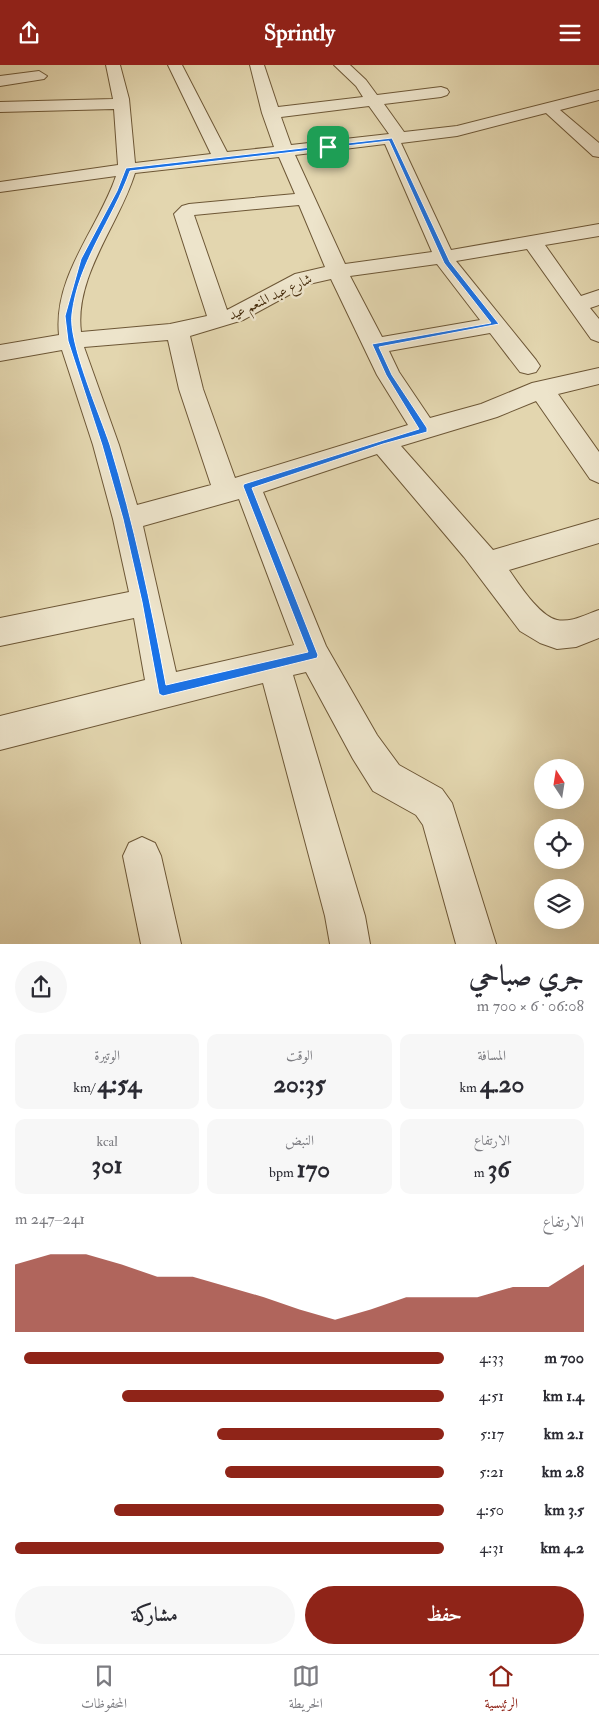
<!DOCTYPE html>
<html lang="ar">
<head>
<meta charset="utf-8">
<style>
	:root { --surface:#fff; --page:#f7f7f7; --text:#2b2b33; --muted:#7c7c81; --line:#e1e1e2; --accent:#8f2418 }
	body { margin:0; font-family:"IM FELL Double Pica",Amiri,serif; background:var(--page); color:var(--text); direction:rtl; height:100vh; display:flex; flex-direction:column; font-size:19px; white-space:nowrap }
	* { box-sizing:border-box; margin:0 }
	p { font-size:16px; color:var(--muted) }
	.icon { flex:none; width:28px; height:28px; fill:none; stroke:currentColor; stroke-width:2; stroke-linecap:round; stroke-linejoin:round }
	.map { position:relative; height:879px; overflow:hidden; direction:ltr }
	.sheet { display:flex; flex-direction:column; background:var(--surface); flex:1 }
	.sheet>* { flex:none }
	.needle { width:32px; rotate:348deg }
	.tools { position:absolute; left:534px; top:694px; display:grid; gap:10px }
	.tools a { display:grid; place-items:center; width:50px; height:50px; border-radius:50%; background:var(--surface); box-shadow:0 5px 20px #0002; font-size:25px }
	.pin { position:absolute; display:grid; place-items:center; width:42px; height:42px; color:#fff; margin:-21px; border-radius:10px; box-shadow:0 2px 8px #0006 }
	.round { display:grid; place-items:center; flex:none; width:52px; height:52px; border-radius:26px; background:var(--page) }
	.head { display:flex; align-items:center; justify-content:space-between; height:85px; padding:0 15px }
	h1 { font-size:28px; font-weight:700; line-height:38px }
	.stats { display:grid; grid-template-columns:repeat(3,1fr); gap:8px; height:85px; padding:5px 15px }
	.stats div { display:grid; align-content:center; border-radius:10px; background:var(--page); text-align:center }
	.stats b { font-size:25px; font-weight:700 }
	.stats small { font-size:14px; font-weight:400 }
	.stats p { font-size:14px }
	.chart { height:140px; padding:10px 15px }
	.chart p { display:flex; justify-content:space-between }
	.chart svg { width:100%; height:90px; margin-top:5px; fill:var(--accent); opacity:.7 }
	.action { display:flex; gap:10px; margin-top:auto; padding:10px 15px }
	.action a { flex:1; height:58px; border-radius:30px; background:var(--accent); color:#fff; font-size:20px; font-weight:700; line-height:58px; text-align:center }
	.action a+a { background:var(--page); color:var(--text) }
	ul { padding:0 15px; list-style:none; font-size:16px }
	li { display:grid; grid-template-columns:80px 60px 1fr; align-items:center; height:38px }
	li i { height:12px; border-radius:6px; background:var(--accent) }
	header { display:flex; justify-content:space-between; align-items:center; height:65px; padding:0 15px; background:var(--accent); color:#fff; font-size:22px; font-weight:700 }
	.dock { display:flex; justify-content:space-around; align-items:center; height:70px; border-top:1px solid var(--line); background:var(--surface); font-size:14px; color:var(--muted) }
	.dock a { display:grid; justify-items:center; gap:2px }
	.dock .active { color:var(--accent) }
	.map>svg:first-child { display:block }
</style>
</head>
<body>
<header><svg class="icon" aria-label="menu" viewBox="0 0 24 24"><path d="M4 6h16M4 12h16M4 18h16"/></svg>Sprintly<svg class="icon" aria-label="share" viewBox="0 0 24 24"><path d="M12 15V3M7 8l5-5 5 5M5 13v7h14v-7"/></svg></header>
<div class="map">
<svg width="599" height="879" viewBox="0 0 599 879">
	<rect width="100%" height="100%" fill="#e3d6af"/>
	<filter id="stains"><feTurbulence type="fractalNoise" baseFrequency=".004" numOctaves="4"/><feColorMatrix values="0 0 0 0 .2 0 0 0 0 .09 0 0 0 0 .02 0 0 0 .5 -.17"/></filter>
	<radialGradient id="worn" r=".72"><stop offset=".6" stop-color="#630" stop-opacity="0"/><stop offset="1" stop-color="#630" stop-opacity=".3"/></radialGradient>
	<g fill="none" stroke-linecap="round" stroke-linejoin="round">
		<g stroke="#6d5736" stroke-width="2">
			<g id="minor">
				<path d="M106,0H120L129,34L135,98L211,89L168,0H182L227,87L274,82L262,48L250,0H264L278,42L363,32L356,21L334,0H350L366,15L377,30L441,22L447,24L449,27L447,30L441,32L384,39L404,67L457,61L599,25V35L560,45L599,78V92L593,91L546,48L457,71L401,78L451,185L599,159V171L545,180L581,231L599,225V240L590,243L599,254V277L591,274L527,184L456,196L536,295L540,301L536,307L528,309L520,307L490,268L389,286L399,307L430,353L481,339L532,318L599,303V319L558,329L599,387V418L590,414L536,336L497,352L401,381L493,485L599,454V478L509,505C519,519 539,551 557,555C571,558 587,549 599,545V573L576,582L557,584L540,578L520,566L464,492L377,389L263,427L326,581L377,670L399,700L442,724L452,738L496,879H456L423,760L416,750L373,726L353,694L306,607L293,610L365,851L370,879H330L325,851L263,618L0,685V651L145,615L134,553L0,581V553L129,527L113,454L93,380L62,285L0,296V280L59,270C53,211 98,164 116,111L0,127V117L118,100L114,44L0,47V37L113,34ZM369,41L389,69L291,80L281,52ZM385,79L432,187L345,199L295,90ZM279,92L295,129L189,139L182,141L174,149L207,251L170,259L81,267C74,211 119,160 135,108ZM299,140L325,202L295,209L227,245L194,150ZM437,199L480,255L382,272L350,211ZM331,214L377,310L408,360L235,413L203,324L190,271L243,255L309,219ZM168,275L179,324L211,420L137,440L119,380L84,282ZM239,434L294,580L176,607L143,461Z"/>
				<path d="M39,6L47,11L44,14L0,21V11Z"/>
				<path d="M142,772L155,778L161,791L181,879H141L123,791L129,778Z"/>
			</g>
		</g>
		<use href="#minor" fill="#ede4cb" fill-rule="evenodd"/>
	</g>
	<path fill="#1a73e8" stroke="#fff" fill-rule="evenodd" d="M392,73L450,197L499,259L379,282L392,310L427,363V367L383,379L252,423L318,590L317,593L163,631L159,629L142,537L123,454L102,380L68,276L65,251L81,194L117,126L126,103ZM389,76L444,198L491,258L372,279L386,310L419,364L244,419L243,421L308,587L166,620C151,539 134,459 110,380C100,350 68,277 72,249C78,197 113,154 130,106Z"/>
	<g text-anchor="middle" dominant-baseline="central" stroke-width="5" stroke-linejoin="round" paint-order="stroke">
		<g font-size="14" fill="#462d0d" stroke="#ede4cb">
			<text transform="translate(270 232) rotate(-25)">شارع عبد المنعم عيد</text>
		</g>
	</g>
	<rect width="100%" height="100%" filter="url(#stains)"/>
	<rect width="100%" height="100%" fill="url(#worn)"/>
</svg>
<div class="tools">
<a><svg class="needle" viewBox="-14 -14 28 28"><path d="M0-13l5 13h-10z" fill="#e53935"/><path d="M0 13l5-13h-10z" fill="#7c7c81"/></svg></a>
<a><svg class="icon" aria-label="locate" viewBox="0 0 24 24"><circle cx="12" cy="12" r="6"/><path d="M12 2v4M12 18v4M2 12h4M18 12h4"/></svg></a>
<a><svg class="icon" aria-label="layers" viewBox="0 0 24 24"><path d="M12 4l9 5-9 5-9-5zM3 14l9 5 9-5"/></svg></a>
</div>
<div class="pin" style="left:328px;top:82px;background:#1e9e55"><svg class="icon" aria-label="arrive" viewBox="0 0 24 24"><path d="M6 21V4h12l-3 4 3 4H6"/></svg></div>
</div>
<section class="sheet">
<div class="head"><div><h1>جري صباحي</h1><p>06:08 · 6 × 700 m</p></div><a class="round"><svg class="icon" aria-label="share" viewBox="0 0 24 24"><path d="M12 15V3M7 8l5-5 5 5M5 13v7h14v-7"/></svg></a></div>
<div class="stats">
<div><p>المسافة</p><b>4.20<small> km</small></b></div>
<div><p>الوقت</p><b>20:35</b></div>
<div><p>الوتيرة</p><b>4:54<small> /km</small></b></div>
</div>
<div class="stats">
<div><p>الارتفاع</p><b>36<small> m</small></b></div>
<div><p>النبض</p><b>170<small> bpm</small></b></div>
<div><p>kcal</p><b>301</b></div>
</div>
<div class="chart"><p><span>الارتفاع</span>241–247 m</p>
<svg viewBox="0 0 160 44" preserveAspectRatio="none"><path d="M0 44V11L10 6L20 6L30 11L40 17L50 17L60 22L70 27L80 33L90 38L100 33L110 27L120 27L130 27L140 22L150 22L160 11V44z"/></svg>
</div>
<ul>
<li><b>700 m</b>4:33<i style="width:98%"></i></li>
<li><b>1.4 km</b>4:51<i style="width:75%"></i></li>
<li><b>2.1 km</b>5:17<i style="width:53%"></i></li>
<li><b>2.8 km</b>5:21<i style="width:51%"></i></li>
<li><b>3.5 km</b>4:50<i style="width:77%"></i></li>
<li><b>4.2 km</b>4:31<i style="width:100%"></i></li>
</ul>
<div class="action"><a>حفظ</a><a>مشاركة</a></div>
</section>
<nav class="dock">
<a class="active"><svg class="icon" aria-label="home" viewBox="0 0 24 24"><path d="M3 11l9-7 9 7M6 9v11h12V9"/></svg>الرئيسية</a>
<a><svg class="icon" aria-label="map" viewBox="0 0 24 24"><path d="M3 6l6-2 6 2 6-2v14l-6 2-6-2-6 2zM9 4v14M15 6v14"/></svg>الخريطة</a>
<a><svg class="icon" aria-label="saved" viewBox="0 0 24 24"><path d="M7 4h10v16l-5-4-5 4z"/></svg>المحفوظات</a>
</nav>
</body>
</html>
